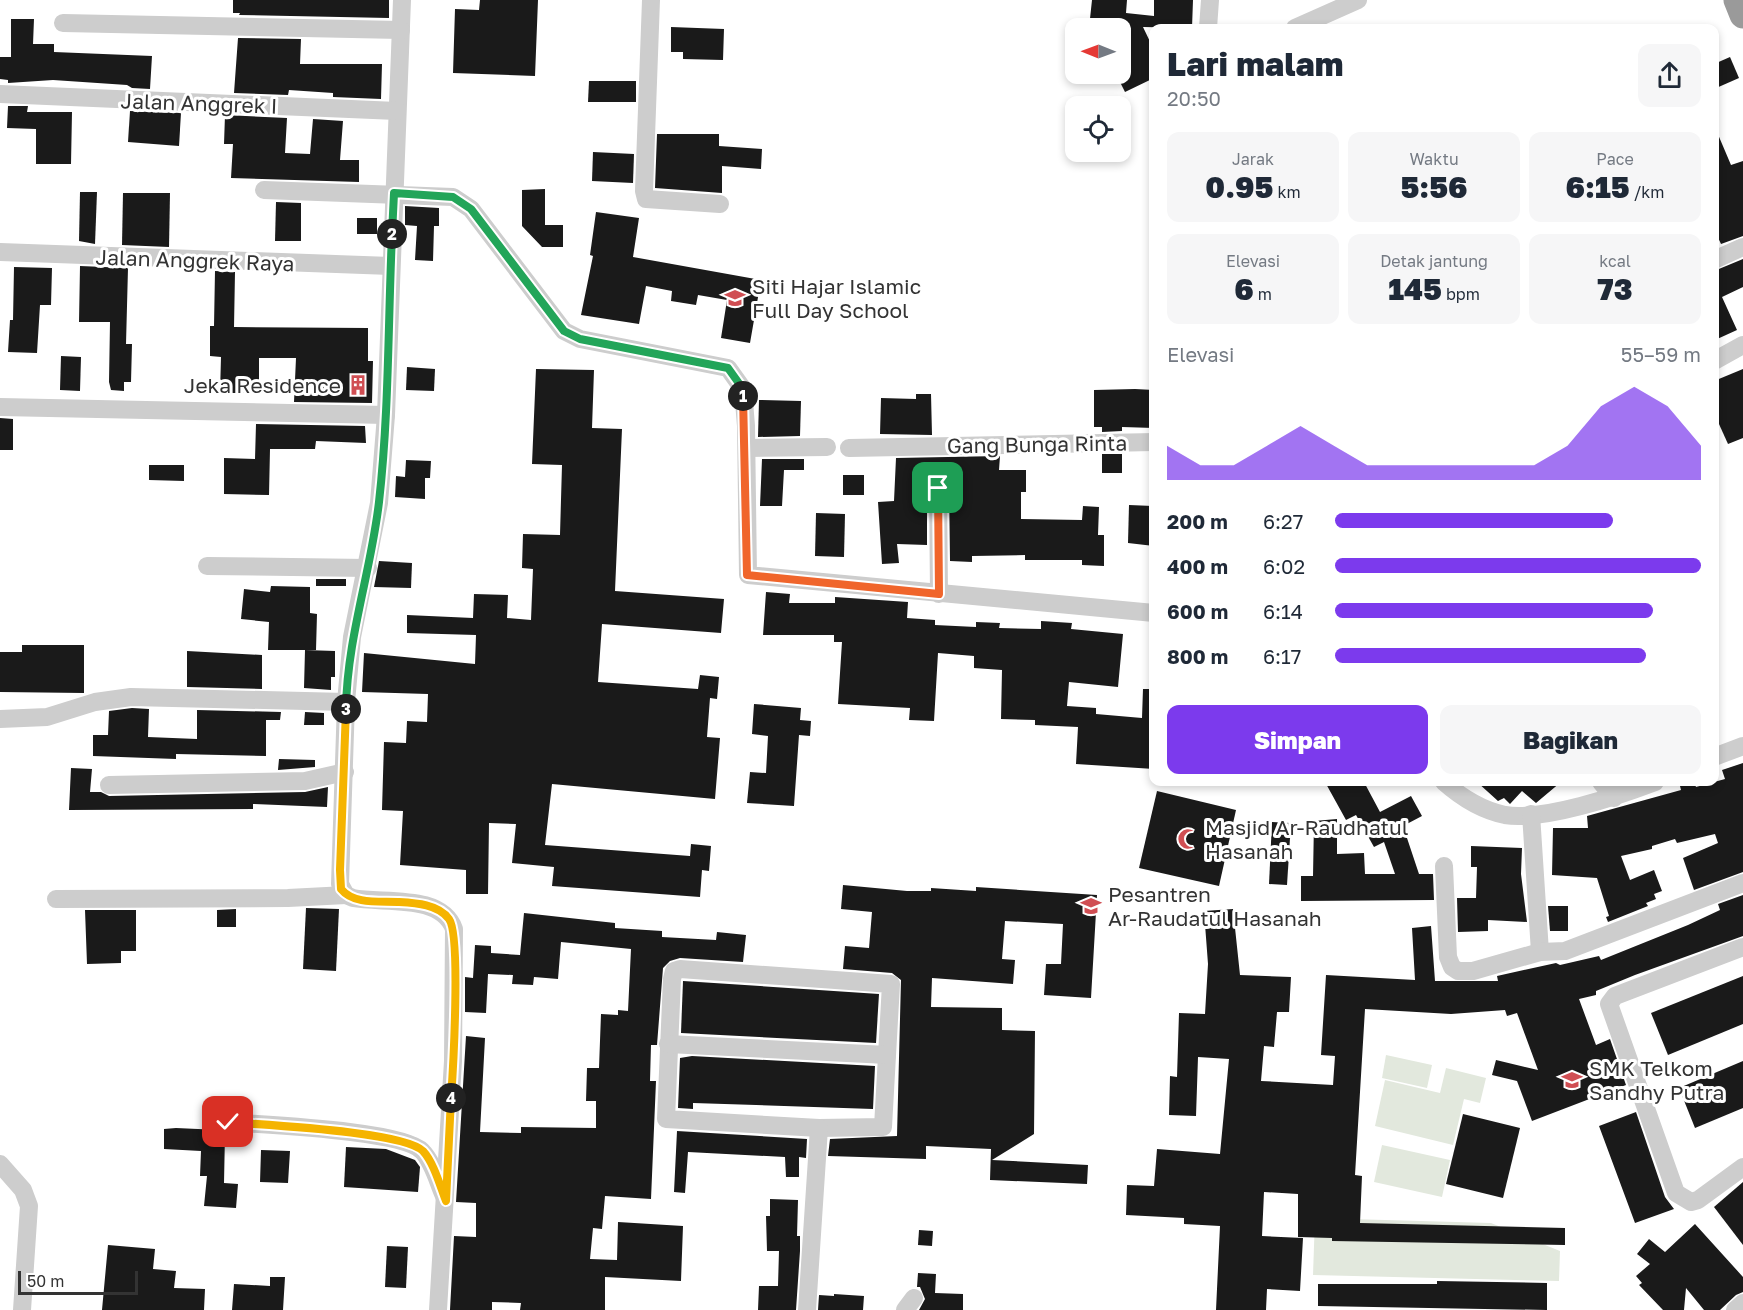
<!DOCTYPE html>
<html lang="id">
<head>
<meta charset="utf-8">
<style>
	:root { --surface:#fff; --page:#f6f6f7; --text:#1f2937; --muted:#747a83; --accent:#7c3aed }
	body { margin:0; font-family:"Golos Text",sans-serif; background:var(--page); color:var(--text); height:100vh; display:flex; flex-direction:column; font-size:22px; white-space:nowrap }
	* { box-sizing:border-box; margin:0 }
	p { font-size:20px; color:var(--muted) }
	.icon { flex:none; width:33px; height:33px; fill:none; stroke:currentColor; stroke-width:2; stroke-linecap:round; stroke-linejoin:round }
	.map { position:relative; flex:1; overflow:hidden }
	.details { position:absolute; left:1149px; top:24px; width:570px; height:762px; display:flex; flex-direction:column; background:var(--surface); border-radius:12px; box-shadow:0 3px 9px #0003 }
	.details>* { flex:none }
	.needle { width:39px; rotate:271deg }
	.fabs { position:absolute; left:1065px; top:18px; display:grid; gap:12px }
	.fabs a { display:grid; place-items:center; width:66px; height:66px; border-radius:12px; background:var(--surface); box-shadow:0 3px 9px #0003; font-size:30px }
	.scale { position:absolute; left:18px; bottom:15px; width:120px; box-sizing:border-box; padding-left:6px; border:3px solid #333; border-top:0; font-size:16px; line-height:21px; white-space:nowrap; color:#333; -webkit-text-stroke:4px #fff; paint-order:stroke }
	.pin { position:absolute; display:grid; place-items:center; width:51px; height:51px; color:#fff; margin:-26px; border-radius:12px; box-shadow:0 3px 9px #0006 }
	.km { position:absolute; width:30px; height:30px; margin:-15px; border-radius:50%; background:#222; color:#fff; font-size:16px; line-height:30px; text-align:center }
	.round { display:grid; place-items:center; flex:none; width:63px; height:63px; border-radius:12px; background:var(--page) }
	.summary { display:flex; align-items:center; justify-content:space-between; height:102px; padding:0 18px }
	h1 { font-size:33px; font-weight:800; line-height:45px }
	.metrics { display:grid; grid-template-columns:repeat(3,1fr); gap:9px; height:102px; padding:6px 18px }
	.metrics div { display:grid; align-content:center; border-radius:12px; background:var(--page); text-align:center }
	.metrics b { font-size:30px; font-weight:800 }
	.metrics small { font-size:16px; font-weight:400 }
	.metrics p { font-size:16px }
	.chart { height:168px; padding:12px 18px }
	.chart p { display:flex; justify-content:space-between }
	.chart svg { width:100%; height:108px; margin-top:6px; fill:var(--accent); opacity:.7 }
	.action { display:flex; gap:12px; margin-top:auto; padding:12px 18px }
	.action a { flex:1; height:69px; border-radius:12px; background:var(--accent); color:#fff; font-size:24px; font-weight:800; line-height:69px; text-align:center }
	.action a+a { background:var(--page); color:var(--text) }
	ul { padding:0 18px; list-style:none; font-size:20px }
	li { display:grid; grid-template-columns:96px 72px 1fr; align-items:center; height:45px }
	li i { height:15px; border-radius:8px; background:var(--accent) }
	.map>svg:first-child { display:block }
</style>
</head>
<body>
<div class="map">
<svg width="1743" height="1310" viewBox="0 0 1743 1310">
	<rect width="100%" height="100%" fill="#fff"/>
	<g fill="#e2e8dd">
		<path d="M1386,1055L1432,1065L1427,1088L1382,1078Z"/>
		<path d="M1446,1068L1486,1078L1480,1103L1464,1099L1453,1145L1375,1126L1385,1080L1440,1093Z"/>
		<path d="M1382,1145L1450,1160L1442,1197L1374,1182Z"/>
		<path d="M1315,1218L1491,1223L1560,1251L1559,1281L1313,1275Z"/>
	</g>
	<g fill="#1a1a1a">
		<path d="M233,0H389V18L239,15L240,13H233Z"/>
		<path d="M480,0H538L535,76L453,73L455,9L479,10Z"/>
		<path d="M1092,0H1127L1126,13L1154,16V0H1193L1192,28L1143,27L1154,50V78L1125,92L1116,74H1120V28H1089Z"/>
		<path d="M11,19H34L33,44H54V52L152,56L150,89L132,88L127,85L53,80L8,83V80L0,79V57H11Z"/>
		<path d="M671,27L724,29L723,60L683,59V52H671Z"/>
		<path d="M238,38L301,39L300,64H382L381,99L333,97V93L289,90L288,95L234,93Z"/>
		<path d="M1730,57L1739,78L1714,89V64Z"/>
		<path d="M589,81H636V102H588Z"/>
		<path d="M8,106H28L27,112H72L71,164H36V129L7,128Z"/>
		<path d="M130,111L181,113L179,146L128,142Z"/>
		<path d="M225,115L287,118L285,153L310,154L313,119L343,121L340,160H359V182L231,178L233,144H224Z"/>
		<path d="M1714,125L1731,165L1743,161V236L1721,244L1714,229Z"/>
		<path d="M657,134H719V146L762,149L761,169L722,166V193L655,188Z"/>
		<path d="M593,152L634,154L633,183L592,181Z"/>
		<path d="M545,189V225H563V247H542L522,226V190Z"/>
		<path d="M80,192H97L95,244L79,241Z"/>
		<path d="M123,193H170L169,247L122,245Z"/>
		<path d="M276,202L301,203V241H275Z"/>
		<path d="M405,206L439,208V226H434L433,261L415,260L417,226L405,225Z"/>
		<path d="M596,212L639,218L633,257L761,280L750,343L721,338L727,300L698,295L696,305L671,301L672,291L646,286L639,324L581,315L593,256L590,255Z"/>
		<rect x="357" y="218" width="20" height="16"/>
		<path d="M1743,259V287L1722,297L1737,330L1715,340L1714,271Z"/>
		<path d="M80,266L128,268L126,344H132L131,382H124V391L111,390L109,382L110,322H79Z"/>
		<path d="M14,267L52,268L51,305H40L37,353L8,352L10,320H13Z"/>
		<path d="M215,271L235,272L234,327L368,328V361H373L372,403L294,402L296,358H259V393H220L221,357L210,356V326H214Z"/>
		<path d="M61,356L81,357L80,391L60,390Z"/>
		<path d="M407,367L435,369L434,391L406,390Z"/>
		<path d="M536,369L594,370L592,428L622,429L615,591L724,599L721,633L602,624L598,682L698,689L700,675L719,677L717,699L710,698L707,737L720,738L715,799L552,784L545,845L690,856L691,844L711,846L709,871L702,870L700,897L552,886L554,867L512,863L516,824L489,823L488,894H466V870L400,865L403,811L382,810L384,742L406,743L407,721L427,722L428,694L362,692L364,653L475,664L476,635L407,633V615L473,618L474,594L508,595L507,618L531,620L533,569L522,568L523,534L560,535L562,465L532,464Z"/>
		<path d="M1743,369V438L1728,444L1714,413V381Z"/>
		<path d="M1135,389L1154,390V428L1122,427V431L1102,432V427H1094V390Z"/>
		<path d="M916,394H931L932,435L880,434L881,398L916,399Z"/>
		<path d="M759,400L801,401L800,436L758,437Z"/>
		<path d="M0,418L13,419V450H0Z"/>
		<path d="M256,424L365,426L366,443L316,441L315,449H270L269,495L224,494V458L255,459Z"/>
		<rect x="1102" y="454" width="20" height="19"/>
		<path d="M1000,456L999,470H1026V492H1021V519L1082,520L1083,506L1099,507L1098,535H1104V566L1082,565V560H1025V555L972,556V562L950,561L949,487L947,482L938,477L932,479L927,488V545L897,544L899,563L882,564L878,502L894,501L896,458Z"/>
		<path d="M762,459H804V470H784L782,506H760Z"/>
		<path d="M406,460L431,461L430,478H425V499L395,497L396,476L405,477Z"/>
		<path d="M149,465H184V481L149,480Z"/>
		<rect x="843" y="475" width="21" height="20"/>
		<path d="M1129,505L1153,506L1154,546L1128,543Z"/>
		<path d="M816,513L845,514L844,557L815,556Z"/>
		<path d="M379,561L412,563L411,588L374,587Z"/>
		<rect x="316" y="579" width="30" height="7"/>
		<path d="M271,586L310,587V613L317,614L316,650H268L269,622L241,619L244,589L270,592Z"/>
		<path d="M766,592L790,594L789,603H835V597L908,602L907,618L935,620V625L976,627V622L1000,623L999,628L1041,629V621L1072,623L1071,629L1123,634L1118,687L1069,682L1067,706L1096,708V714L1142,718L1143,689H1154V769L1076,764L1078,727L1035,725V720L1001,719L1002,670L974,668V656L938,653L934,721L909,720L910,708L838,704L842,642H834V635H763Z"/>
		<path d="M22,645H84V693L0,692V652H22Z"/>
		<path d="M305,650L335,651V677H331V690L304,688Z"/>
		<path d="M187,651L262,655V689L187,687Z"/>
		<path d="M754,704L801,708L800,720L811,721L810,736L799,735L794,806L747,803L750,772L766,773L768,736L752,734Z"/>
		<path d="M132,708L149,709L148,737L197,739V710L281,712L280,720H266V756L176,754V759L93,756V735H108L109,711Z"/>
		<path d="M305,712L324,713V725H304Z"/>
		<path d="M279,759L315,760V767L278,770Z"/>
		<path d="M1743,763V872L1694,890L1683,858L1718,843L1715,834L1677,843L1675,839L1652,846V849L1621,856L1630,880L1654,870L1662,891L1654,894L1656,899L1646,903L1648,906L1608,922L1606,917L1609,916L1597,878L1552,875L1553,828H1588L1587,816L1681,790L1679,782H1694L1696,787L1725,779L1722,770Z"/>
		<path d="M71,768L92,769L90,792H101L109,796L305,792L328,787L327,807L253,804V809L69,810Z"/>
		<path d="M1325,782H1364L1380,812L1411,796L1422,816L1403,826L1419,874H1433L1434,900L1301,901V876H1313L1314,821L1337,819V854L1364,853L1365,874H1395L1384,842L1374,847L1356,815L1346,820Z"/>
		<path d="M1477,782H1561L1536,803L1522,791L1510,804L1504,798L1498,801Z"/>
		<path d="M1157,791L1236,810L1219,886L1139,868Z"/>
		<path d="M1272,822L1291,823L1287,885L1269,884Z"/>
		<path d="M1471,846L1522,848L1521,874L1527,922L1488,920V931L1458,932L1457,898H1476L1477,867H1471Z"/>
		<path d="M843,885L907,891H931V888L976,891V887L1097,895L1091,998L1044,995L1046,964H1061L1063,924L1005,921L1002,959L1015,960L1013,984L932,978L931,1007L1002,1008V1030L1035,1031L1034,1134L992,1160L1088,1165L1087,1184L990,1180L991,1149L926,1146V1159L828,1156L830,1139L897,1136L901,980L892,973L843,969L845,946L869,948L872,912L841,909Z"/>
		<path d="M1743,895V936L1635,975L1596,991V995L1579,999L1596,1045L1610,1039L1626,1085L1532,1121L1517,1081L1492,1075L1496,1060L1538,1070L1517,1013L1507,1016L1505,1010L1451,1014L1365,1009L1355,1175L1362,1176L1360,1223L1565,1228V1245L1332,1241V1238L1298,1237V1194L1264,1192L1262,1236L1303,1238L1300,1291L1267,1289L1266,1310H1216L1220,1226L1184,1224V1218L1126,1215L1127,1185L1154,1186L1157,1149L1220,1154L1229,1059L1198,1057L1196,1116L1169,1115L1170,1076L1177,1077L1179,1013L1205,1014L1208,964L1204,911L1233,909L1240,975L1291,977L1289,1012H1277L1274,1047L1264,1046L1261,1081L1333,1085L1335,1056L1321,1055L1326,975L1415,980L1412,928L1431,926L1435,981H1498L1497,976L1556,963L1560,965L1599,956L1601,960L1688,925L1720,910L1718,904Z"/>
		<path d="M1548,906H1568V931H1550Z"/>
		<path d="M306,908L339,909L336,971L303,969Z"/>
		<path d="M236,909V927H217V910Z"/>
		<path d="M85,910H136V951H121V963L87,964Z"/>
		<path d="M524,913L615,923V928L662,931V937L716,940L717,932L746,935L743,962L680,958L670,961L663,968L657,1045H651L650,1081H656L651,1199L605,1196L602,1229L593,1228L590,1259L617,1260L618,1222L683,1226L681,1281L605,1277V1310H520L521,1303L492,1302V1310H450L454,1236L476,1237V1203L456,1202L466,1036L485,1038L480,1132L521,1133V1127L596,1128V1101H586L587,1068H599L601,1014L618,1015V1010L628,1011L631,949L561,942L558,979L534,977L533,985L512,984L513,975L488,974L486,1013L465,1012V977L473,978L475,945L491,946V953L520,955Z"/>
		<path d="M1743,976V1024L1668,1055L1651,1013Z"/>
		<path d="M683,981L879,994L876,1043L681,1033Z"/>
		<path d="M692,1056L875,1066L873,1109L693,1103V1109L678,1108L680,1058Z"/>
		<path d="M1743,1061V1108L1695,1128L1679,1088Z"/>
		<path d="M1636,1112L1665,1197L1674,1209L1635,1223L1599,1126Z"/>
		<path d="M1463,1114L1520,1128L1503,1198L1446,1184Z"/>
		<path d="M176,1128L220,1130L225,1133L224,1183L238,1184L236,1208L204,1206L207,1176H200L201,1151L164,1149V1129Z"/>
		<path d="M677,1131L807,1139L806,1158L799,1157V1177H786L785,1157L688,1152L685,1193L674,1192Z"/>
		<path d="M346,1147L386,1149L415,1160L420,1167L418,1192L344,1187Z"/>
		<path d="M261,1150L290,1151L288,1183L260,1182Z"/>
		<path d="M1743,1182V1245L1714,1207Z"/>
		<path d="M770,1199L798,1200L797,1236H800V1251L796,1310H758L759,1286H778L779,1251H767L766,1216H770Z"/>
		<path d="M1695,1224L1743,1277V1292L1736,1295L1720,1310H1704L1686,1288L1684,1310H1663L1639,1285L1642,1283L1636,1276L1650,1264L1637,1254L1649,1239L1665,1252Z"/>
		<path d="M919,1230L933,1231L932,1246L918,1245Z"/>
		<path d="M108,1245L155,1249L153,1269L176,1271L174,1288L205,1289L204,1310H102Z"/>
		<path d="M387,1246L408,1247L406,1288L385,1287Z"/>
		<path d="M918,1273L936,1274L935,1293L963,1294V1310H919L925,1299L920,1287H917Z"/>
		<path d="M270,1277H285L283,1310H232L234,1284L270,1286Z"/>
		<path d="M1437,1281L1547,1283V1310L1318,1306V1284H1437Z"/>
		<path d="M834,1294L864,1296L863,1310H818L819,1295L834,1296Z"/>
	</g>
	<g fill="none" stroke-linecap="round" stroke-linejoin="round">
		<g stroke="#cdcdcd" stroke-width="18">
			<path d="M402,0L386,415L379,503L352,637L346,702L340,884L346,895L353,898C383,904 441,893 454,929L453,1061L438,1310"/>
			<path d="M651,0L644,191L646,199L720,204"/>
			<path d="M63,23L401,30"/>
			<path d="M1208,28L1210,0"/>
			<path d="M1295,28L1358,0"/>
			<path d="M0,94L397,111"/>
			<path d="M264,190L453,197L471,209L564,331L580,339L728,368L743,389L746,426L748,575L1154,613"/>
			<path d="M0,252L391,266"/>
			<path d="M1714,260L1743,247"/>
			<path d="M1714,361L1743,345"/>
			<path d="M0,407L386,415"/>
			<path d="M747,448L827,447"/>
			<path d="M849,448L1154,442"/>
			<path d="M938,488L939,594"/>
			<path d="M207,566L368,568"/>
			<path d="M0,719L47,717L95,702L131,697L346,702"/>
			<path d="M1714,757L1743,746"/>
			<path d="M1444,782C1462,798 1481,810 1505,815C1544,821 1618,796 1655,782"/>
			<path d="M1601,782L1614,798"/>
			<path d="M109,785L305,781L345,772"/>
			<path d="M1531,814L1540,952"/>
			<path d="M1444,866L1448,957L1452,967L1458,971H1473L1540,952L1565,951L1743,883"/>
			<path d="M56,899L288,898L346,895"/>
			<path d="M1743,947L1615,996L1609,1004L1676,1193L1691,1202L1698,1200L1743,1167"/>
			<path d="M680,969L891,984L883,1127L819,1128L666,1119L672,979L674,971Z"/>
			<path d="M668,1044L887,1055"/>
			<path d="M228,1122C262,1125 402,1130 422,1151C433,1162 438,1183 444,1196"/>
			<path d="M0,1164L23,1190L29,1206L22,1310"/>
			<path d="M807,1310L819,1128"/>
			<path d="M905,1310L914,1298"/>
			<path d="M1735,1310L1743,1303"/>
		</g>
		<path stroke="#9a9a9a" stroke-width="27" d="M1737,0L1743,15"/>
	</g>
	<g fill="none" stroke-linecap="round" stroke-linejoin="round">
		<g stroke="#fff" stroke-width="12">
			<path id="split-1" d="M743,396L747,575L939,594L938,488"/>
		</g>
		<g stroke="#fff" stroke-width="12">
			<path id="split-2" d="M392,234L394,193L453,197L471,209L564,331L580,339L728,368L743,389V396"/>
		</g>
		<g stroke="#fff" stroke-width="12">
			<path id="split-3" d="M346,709C347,638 371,572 379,502C389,414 388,324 392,234"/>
		</g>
		<g stroke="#fff" stroke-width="12">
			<path id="split-4" d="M346,709L340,870L341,889C354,905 380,901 398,902C415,903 438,904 449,919C461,935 453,1071 451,1098"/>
		</g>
		<g stroke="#fff" stroke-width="12">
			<path id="split-5" d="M228,1122C262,1125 403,1131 423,1151C434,1163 440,1186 446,1201L451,1098"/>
		</g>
		<use href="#split-1" stroke="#f0652b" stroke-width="8"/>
		<use href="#split-2" stroke="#22a559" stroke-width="8"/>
		<use href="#split-3" stroke="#22a559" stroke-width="8"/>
		<use href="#split-4" stroke="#f5b400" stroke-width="8"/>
		<use href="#split-5" stroke="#f5b400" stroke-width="8"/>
	</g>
	<defs>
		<g id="school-bare" transform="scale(1.62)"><path d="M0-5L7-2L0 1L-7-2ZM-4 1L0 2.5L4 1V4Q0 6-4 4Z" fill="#d04e53" stroke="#fff" stroke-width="2.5" paint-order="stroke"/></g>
		<g id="building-bare" transform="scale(1.62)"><path d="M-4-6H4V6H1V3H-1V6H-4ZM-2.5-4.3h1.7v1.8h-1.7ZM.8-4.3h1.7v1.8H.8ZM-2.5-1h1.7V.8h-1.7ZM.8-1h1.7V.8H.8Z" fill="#d04e53" stroke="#fff" stroke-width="2.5" paint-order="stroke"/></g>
		<g id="mosque-bare" transform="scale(1.62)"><path d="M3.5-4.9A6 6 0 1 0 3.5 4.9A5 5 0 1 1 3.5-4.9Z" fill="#d04e53" stroke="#fff" stroke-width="2.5" paint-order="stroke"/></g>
	</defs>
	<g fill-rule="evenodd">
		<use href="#school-bare" x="735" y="298"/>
		<use href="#building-bare" x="358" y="385"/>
		<use href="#mosque-bare" x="1188" y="839"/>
		<use href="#school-bare" x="1091" y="906"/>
		<use href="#school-bare" x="1572" y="1080"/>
	</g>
	<g text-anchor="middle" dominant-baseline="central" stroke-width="6" stroke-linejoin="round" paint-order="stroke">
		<g font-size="21" fill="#333" stroke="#fff">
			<text transform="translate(199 103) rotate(2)">Jalan Anggrek I</text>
			<text transform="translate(195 260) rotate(2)">Jalan Anggrek Raya</text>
			<text transform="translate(1037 444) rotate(-1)">Gang Bunga Rinta</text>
		</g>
		<g font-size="21" fill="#333" stroke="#fff" text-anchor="start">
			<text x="752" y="286">Siti Hajar Islamic<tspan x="752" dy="24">Full Day School</tspan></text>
			<text x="341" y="385" text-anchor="end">Jeka Residence</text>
			<text x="1205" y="827">Masjid Ar-Raudhatul<tspan x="1205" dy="24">Hasanah</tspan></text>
			<text x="1108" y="894">Pesantren<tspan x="1108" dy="24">Ar-Raudatul Hasanah</tspan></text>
			<text x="1589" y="1068">SMK Telkom<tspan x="1589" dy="24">Sandhy Putra</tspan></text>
		</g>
	</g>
</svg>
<div class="fabs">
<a><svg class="needle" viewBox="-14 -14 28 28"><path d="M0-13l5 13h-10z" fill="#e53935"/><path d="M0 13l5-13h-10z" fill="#747a83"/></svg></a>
<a><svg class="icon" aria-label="locate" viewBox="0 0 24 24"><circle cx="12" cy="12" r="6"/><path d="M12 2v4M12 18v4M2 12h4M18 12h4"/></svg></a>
</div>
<div class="scale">50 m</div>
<div class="pin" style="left:938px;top:488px;background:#1e9e55"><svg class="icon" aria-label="arrive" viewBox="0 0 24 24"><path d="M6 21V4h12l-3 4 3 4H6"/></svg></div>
<div class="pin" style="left:228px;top:1122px;background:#d93025"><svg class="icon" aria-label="check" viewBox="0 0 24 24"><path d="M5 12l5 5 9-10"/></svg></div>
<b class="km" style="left:743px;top:396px">1</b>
<b class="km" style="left:392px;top:234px">2</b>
<b class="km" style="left:346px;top:709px">3</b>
<b class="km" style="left:451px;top:1098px">4</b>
<section class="details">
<div class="summary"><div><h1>Lari malam</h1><p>20:50</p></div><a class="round"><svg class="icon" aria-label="share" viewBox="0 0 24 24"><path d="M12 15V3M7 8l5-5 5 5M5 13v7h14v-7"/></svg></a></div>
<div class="metrics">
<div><p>Jarak</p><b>0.95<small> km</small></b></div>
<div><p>Waktu</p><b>5:56</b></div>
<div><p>Pace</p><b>6:15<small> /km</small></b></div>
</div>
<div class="metrics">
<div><p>Elevasi</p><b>6<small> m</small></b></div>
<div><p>Detak jantung</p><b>145<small> bpm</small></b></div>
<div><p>kcal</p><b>73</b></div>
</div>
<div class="chart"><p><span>Elevasi</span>55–59 m</p>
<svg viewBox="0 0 160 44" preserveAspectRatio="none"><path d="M0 44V30L10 38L20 38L30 30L40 22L50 30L60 38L70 38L80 38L90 38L100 38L110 38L120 30L130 14L140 6L150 14L160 30V44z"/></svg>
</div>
<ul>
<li><b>200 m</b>6:27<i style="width:76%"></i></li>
<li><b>400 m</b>6:02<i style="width:100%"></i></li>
<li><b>600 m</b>6:14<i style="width:87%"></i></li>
<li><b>800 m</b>6:17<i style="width:85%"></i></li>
</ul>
<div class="action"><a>Simpan</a><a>Bagikan</a></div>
</section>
</div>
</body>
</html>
